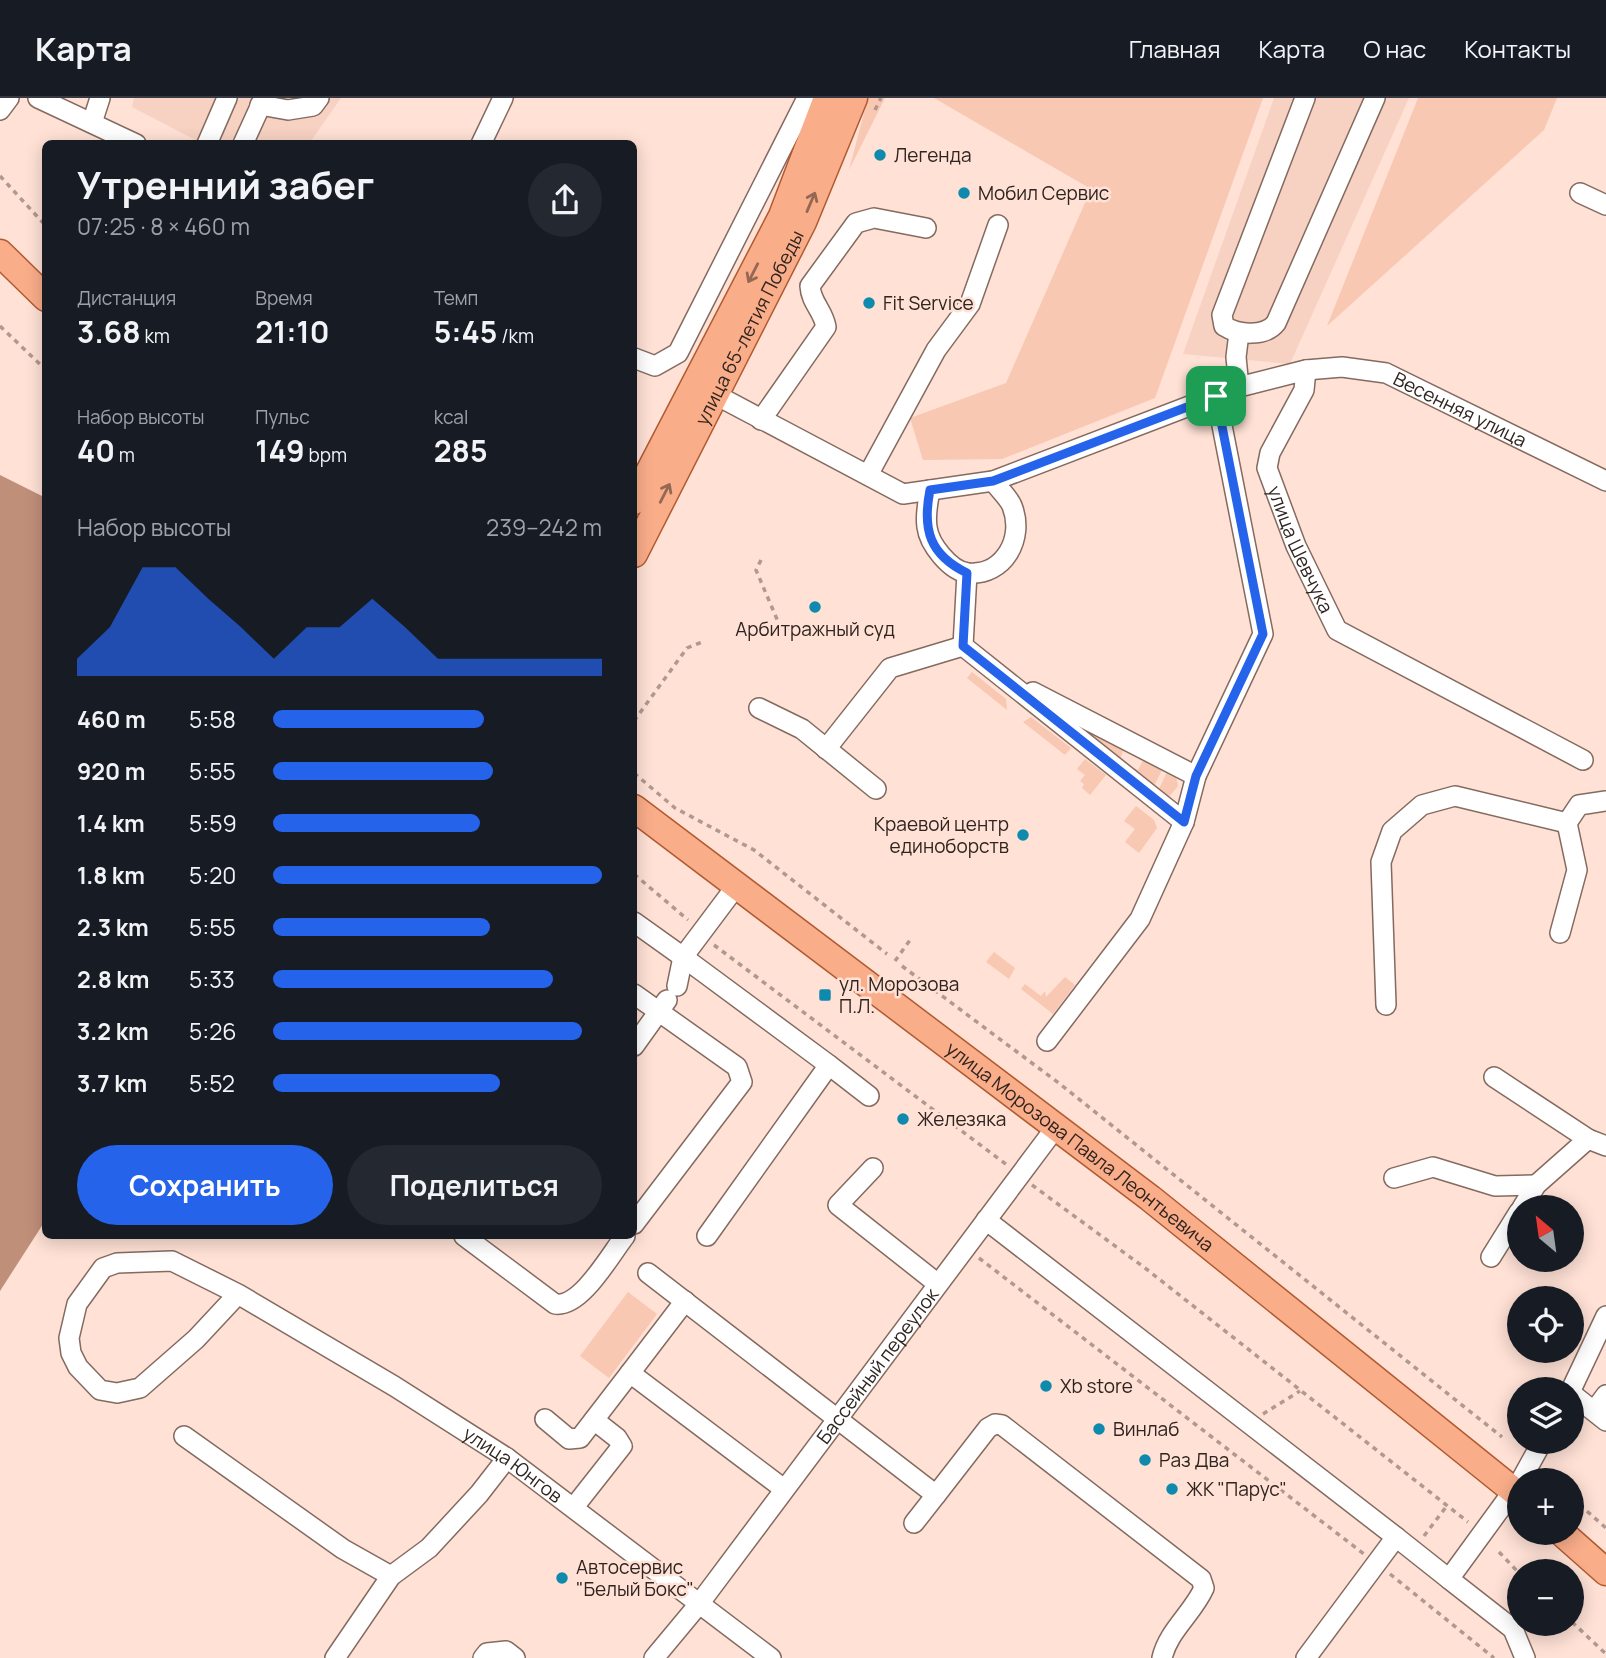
<!DOCTYPE html>
<html lang="ru">
<head>
<meta charset="utf-8">
<style>
	:root { --surface:#171b24; --page:#242831; --text:#f1f3f6; --muted:#9ea1a6; --line:#363941; --accent:#2563eb }
	body { margin:0; font-family:Manrope,sans-serif; background:var(--page); color:var(--text); height:100vh; display:flex; flex-direction:column; font-size:26px; white-space:nowrap }
	* { box-sizing:border-box; margin:0 }
	p { font-size:23px; color:var(--muted) }
	.icon { flex:none; width:38px; height:38px; fill:none; stroke:currentColor; stroke-width:2; stroke-linecap:round; stroke-linejoin:round }
	.map { position:relative; flex:1; overflow:hidden }
	.details { position:absolute; left:42px; top:42px; width:595px; height:1099px; display:flex; flex-direction:column; background:var(--surface); border-radius:10px; box-shadow:0 4px 18px #0003 }
	.details>* { flex:none }
	.needle { width:46px; rotate:331deg }
	.tools { position:absolute; left:1507px; top:1097px; display:grid; gap:14px }
	.tools a { display:grid; place-items:center; width:77px; height:77px; border-radius:50%; background:var(--surface); box-shadow:0 4px 18px #0003; font-size:35px }
	.pin { position:absolute; display:grid; place-items:center; width:60px; height:60px; color:#fff; margin:-30px; border-radius:14px; box-shadow:0 4px 10px #0006 }
	.round { display:grid; place-items:center; flex:none; width:74px; height:74px; border-radius:37px; background:var(--page) }
	.head { display:flex; align-items:center; justify-content:space-between; height:119px; padding:0 35px }
	h1 { font-size:38px; font-weight:700; line-height:52px }
	.stats { display:grid; grid-template-columns:repeat(3,1fr); gap:10px; height:119px; padding:7px 35px }
	.stats div { display:grid; align-content:center }
	.stats b { font-size:30px; font-weight:700 }
	.stats small { font-size:19px; font-weight:400 }
	.stats p { font-size:19px }
	.chart { height:196px; padding:14px 35px }
	.chart p { display:flex; justify-content:space-between }
	.chart svg { width:100%; height:126px; margin-top:7px; fill:var(--accent); opacity:.7 }
	.action { display:flex; gap:14px; margin-top:auto; padding:14px 35px }
	.action a { flex:1; height:80px; border-radius:42px; background:var(--accent); color:#fff; font-size:28px; font-weight:700; line-height:80px; text-align:center }
	.action a+a { background:var(--page); color:var(--text) }
	ul { padding:0 35px; list-style:none; font-size:23px }
	li { display:grid; grid-template-columns:112px 84px 1fr; align-items:center; height:52px }
	li i { height:18px; border-radius:9px; background:var(--accent) }
	header { display:flex; align-items:center; gap:42px; box-sizing:border-box; height:98px; padding:0 35px; background:var(--surface); border-bottom:2px solid var(--line) }
	header strong { font-size:33px }
	nav { display:flex; gap:38px; margin-inline-start:auto; font-size:24px }
	.map>svg:first-child { display:block }
</style>
</head>
<body>
<header>
<strong>Карта</strong>
<nav><a>Главная</a><a>Карта</a><a>О нас</a><a>Контакты</a></nav>
</header>
<div class="map">
<svg width="1606" height="1560" viewBox="0 0 1606 1560">
	<rect width="100%" height="100%" fill="#ffe1d5"/>
	<g fill="#f7d2c3">
		<path d="M134,0H341L309,46L201,45L132,9Z"/>
		<path d="M1274,0H1409L1290,266L1183,256Z"/>
	</g>
	<g fill="#f8c8b3">
		<path d="M868,0H885L849,72Z"/>
		<path d="M934,0H1263L1155,300L1002,361L923,362L910,320L1006,285L1091,91Z"/>
		<path d="M1418,0H1557L1544,32L1327,228Z"/>
		<path d="M972,574L1006,601L1007,612L967,580Z"/>
		<path d="M1053,613L1125,649L1119,663L1138,672L1145,659L1164,668L1153,690Z"/>
		<path d="M1031,619L1071,650L1065,657L1023,624Z"/>
		<path d="M1085,661L1106,677L1090,697L1082,690L1084,686L1080,683L1085,677L1077,671Z"/>
		<path d="M1169,670L1176,678L1178,688L1169,699L1158,693Z"/>
		<path d="M1136,708L1154,722L1157,730L1139,755L1125,744L1135,731L1124,723Z"/>
		<path d="M994,854L1015,870L1009,881L986,864Z"/>
		<path d="M1065,879L1075,887L1053,916L1021,891L1025,886L1041,898L1045,893L1046,899Z"/>
		<path d="M628,1194L657,1216L609,1280L580,1258Z"/>
	</g>
	<path fill="#c08f7a" d="M0,377L46,400L45,1123L0,1193Z"/>
	<g fill="none" stroke-linecap="round" stroke-linejoin="round">
		<g stroke="#846a5f" stroke-width="22">
			<g id="minor">
				<path d="M38,0L136,46"/>
				<path d="M1305,0L1222,217L1224,228C1238,237 1265,239 1276,225L1375,0"/>
				<path d="M260,7L288,12L313,8L319,0"/>
				<path d="M0,12L9,0"/>
				<path d="M92,25L100,0"/>
				<path d="M207,46L227,0"/>
				<path d="M243,46L264,0"/>
				<path d="M481,46L503,0"/>
				<path d="M1580,95L1606,107"/>
				<path d="M634,260L655,268L678,255L807,0"/>
				<path id="s1" d="M1306,272L1342,269L1386,275L1606,383"/>
				<path d="M1239,289L1236,259L1239,235"/>
				<path id="s2" d="M716,297L903,396L993,383L1239,289L1306,272L1304,292L1270,355L1267,370L1296,448L1337,532L1583,662"/>
				<path d="M761,322L826,229C823,212 811,205 810,188L856,125L874,120L926,130"/>
				<path d="M868,377L936,252L970,206L998,127"/>
				<path d="M930,392C928,404 925,416 927,429C929,446 950,473 968,475C1004,478 1025,440 1012,408C1009,400 999,391 993,383"/>
				<path d="M967,475L963,548L1184,724"/>
				<path d="M1033,594L1196,678"/>
				<path d="M759,610L802,631L876,691"/>
				<path d="M826,651L890,570L963,548"/>
				<path d="M634,824L683,859L737,787"/>
				<path d="M1560,835L1577,772L1567,725L1579,707L1606,703"/>
				<path d="M677,888L683,859L829,967L707,1138"/>
				<path d="M634,896L737,969L742,984L634,1126"/>
				<path d="M1386,907L1381,764L1392,733L1422,707L1455,698L1567,725"/>
				<path d="M1047,943L1140,821L1184,724L1196,678L1263,536L1216,297"/>
				<path d="M634,948L667,902"/>
				<path d="M829,967L869,998"/>
				<path d="M1494,979L1588,1041"/>
				<path d="M873,1070L838,1107L938,1186"/>
				<path d="M1394,1080L1433,1069L1495,1088L1536,1087"/>
				<path d="M1522,1110L1536,1087L1588,1041L1606,1048"/>
				<path d="M986,1122L1396,1439L1306,1560"/>
				<path d="M464,1138L555,1206C581,1210 610,1157 625,1138"/>
				<path d="M1491,1159L1519,1114"/>
				<path d="M648,1175L936,1397L988,1330L995,1326L1002,1327L1201,1481L1204,1490C1193,1515 1168,1533 1162,1560"/>
				<path id="s3" d="M238,1196L196,1241L140,1290L117,1295L100,1292L78,1269L71,1255L69,1240L77,1206L103,1170L117,1165L172,1163L238,1196L394,1288L507,1360L771,1560"/>
				<path d="M685,1203L630,1275L784,1391"/>
				<path d="M1571,1292L1606,1218"/>
				<path d="M1572,1296L1606,1323"/>
				<path d="M1594,1313L1606,1297"/>
				<path d="M545,1321L569,1341L580,1340L630,1275"/>
				<path d="M184,1338L343,1451L391,1478"/>
				<path d="M1521,1382L1542,1344"/>
				<path d="M1519,1385L1449,1481L1513,1531L1525,1560"/>
				<path d="M574,1409L622,1348L617,1340L594,1322"/>
				<path d="M914,1425L936,1397"/>
				<path d="M1396,1439L1449,1481"/>
				<path d="M335,1560L391,1478L429,1450L479,1396L507,1360"/>
				<path d="M483,1560L487,1555L506,1553L515,1560"/>
				<path id="s4" d="M654,1560L699,1506L1056,1029"/>
			</g>
		</g>
		<g stroke="#b05a31" stroke-width="29">
			<g id="major">
				<path d="M0,155L46,200"/>
				<path d="M634,403L782,118L827,0"/>
				<path id="s5" d="M634,456L803,124L854,0"/>
				<path id="s6" d="M634,710L1150,1100L1519,1397"/>
				<path d="M1562,1435L1606,1474"/>
			</g>
		</g>
		<g stroke="#af9990" stroke-width="3.5" stroke-dasharray="5 5" stroke-linecap="butt">
			<path d="M875,12L881,0"/>
			<path d="M0,78L46,128"/>
			<path d="M0,228L46,272"/>
			<path d="M761,462L756,472L782,533L797,526"/>
			<path d="M634,623L687,550L702,544"/>
			<path d="M634,675L675,710L754,752L887,856"/>
			<path d="M634,776L688,822"/>
			<path d="M714,847L1007,1067"/>
			<path d="M895,863L910,842"/>
			<path d="M902,868L1060,986L1502,1339"/>
			<path d="M1032,1087L1145,1170L1468,1424"/>
			<path d="M979,1160L1364,1456"/>
			<path d="M1263,1316L1300,1293"/>
			<path d="M1572,1400L1606,1430"/>
			<path d="M1424,1438L1446,1409"/>
			<path d="M1499,1454L1519,1475"/>
			<path d="M1390,1476L1494,1560"/>
			<path d="M1572,1524L1606,1556"/>
		</g>
		<use href="#minor" stroke="#fff" stroke-width="19"/>
		<use href="#major" stroke="#faad89" stroke-width="26"/>
	</g>
	<defs><path id="oneway-shaft" d="M-6 0H5M1.5-3L5.5 0L1.5 3" fill="none" stroke-width="1.6" stroke-linecap="round" stroke-linejoin="round" transform="scale(1.75)"/></defs>
	<g stroke="#946854">
		<use href="#oneway-shaft" transform="translate(811 104) rotate(-67)"/>
		<use href="#oneway-shaft" transform="translate(753 175) rotate(117)"/>
		<use href="#oneway-shaft" transform="translate(665 395) rotate(-63)"/>
	</g>
	<g fill="none" stroke-linecap="round" stroke-linejoin="round">
		<g stroke="#fff" stroke-width="14">
			<path id="route" d="M1216,298L1263,536L1196,678L1184,724L963,548L967,475C930,457 922,432 930,392L993,383Z"/>
		</g>
		<use href="#route" stroke="#2563eb" stroke-width="9"/>
	</g>
	<g fill="#0f8aad" stroke="#ffe1d5" stroke-width="2.5">
		<circle cx="880" cy="57" r="7"/>
		<circle cx="964" cy="95" r="7"/>
		<circle cx="869" cy="205" r="7"/>
		<circle cx="815" cy="509" r="7"/>
		<circle cx="1023" cy="737" r="7"/>
		<rect x="818" y="890" width="14" height="14" rx="3.5"/>
		<circle cx="903" cy="1021" r="7"/>
		<circle cx="1046" cy="1288" r="7"/>
		<circle cx="1099" cy="1331" r="7"/>
		<circle cx="1145" cy="1362" r="7"/>
		<circle cx="1172" cy="1391" r="7"/>
		<circle cx="562" cy="1480" r="7"/>
	</g>
	<g text-anchor="middle" dominant-baseline="central" stroke-width="5" stroke-linejoin="round" paint-order="stroke">
		<g font-size="19" fill="#2f2420" stroke="#ffe1d5" text-anchor="start">
			<text x="894" y="57">Легенда</text>
			<text x="978" y="95">Мобил Сервис</text>
			<text x="883" y="205">Fit Service</text>
			<text x="815" y="531" text-anchor="middle">Арбитражный суд</text>
			<text x="1009" y="726" text-anchor="end">Краевой центр<tspan x="1009" dy="22">единоборств</tspan></text>
			<text x="839" y="886">ул. Морозова<tspan x="839" dy="22">П.Л.</tspan></text>
			<text x="917" y="1021">Железяка</text>
			<text x="1060" y="1288">Xb store</text>
			<text x="1113" y="1331">Винлаб</text>
			<text x="1159" y="1362">Раз Два</text>
			<text x="1186" y="1391">ЖК "Парус"</text>
			<text x="576" y="1469">Автосервис<tspan x="576" dy="22">"Белый Бокс"</tspan></text>
		</g>
		<g font-size="19" fill="#2f2420" stroke="#ffe1d5">
			<text stroke="none"><textPath href="#s5" startOffset="254">улица 65-летия Победы</textPath></text>
			<text stroke="none"><textPath href="#s1" startOffset="163">Весенняя улица</textPath></text>
			<text stroke="none"><textPath href="#s2" startOffset="830">улица Шевчука</textPath></text>
			<text stroke="none"><textPath href="#s6" startOffset="560">улица Морозова Павла Леонтьевича</textPath></text>
			<text stroke="none"><textPath href="#s4" startOffset="368">Бассейный переулок</textPath></text>
			<text stroke="none"><textPath href="#s3" startOffset="786">улица Юнгов</textPath></text>
		</g>
	</g>
</svg>
<div class="tools">
<a><svg class="needle" viewBox="-14 -14 28 28"><path d="M0-13l5 13h-10z" fill="#e53935"/><path d="M0 13l5-13h-10z" fill="#9ea1a6"/></svg></a>
<a><svg class="icon" aria-label="locate" viewBox="0 0 24 24"><circle cx="12" cy="12" r="6"/><path d="M12 2v4M12 18v4M2 12h4M18 12h4"/></svg></a>
<a><svg class="icon" aria-label="layers" viewBox="0 0 24 24"><path d="M12 4l9 5-9 5-9-5zM3 14l9 5 9-5"/></svg></a>
<a>+</a>
<a>−</a>
</div>
<div class="pin" style="left:1216px;top:298px;background:#1e9e55"><svg class="icon" aria-label="arrive" viewBox="0 0 24 24"><path d="M6 21V4h12l-3 4 3 4H6"/></svg></div>
<section class="details">
<div class="head"><div><h1>Утренний забег</h1><p>07:25 · 8 × 460 m</p></div><a class="round"><svg class="icon" aria-label="share" viewBox="0 0 24 24"><path d="M12 15V3M7 8l5-5 5 5M5 13v7h14v-7"/></svg></a></div>
<div class="stats">
<div><p>Дистанция</p><b>3.68<small> km</small></b></div>
<div><p>Время</p><b>21:10</b></div>
<div><p>Темп</p><b>5:45<small> /km</small></b></div>
</div>
<div class="stats">
<div><p>Набор высоты</p><b>40<small> m</small></b></div>
<div><p>Пульс</p><b>149<small> bpm</small></b></div>
<div><p>kcal</p><b>285</b></div>
</div>
<div class="chart"><p><span>Набор высоты</span>239–242 m</p>
<svg viewBox="0 0 160 44" preserveAspectRatio="none"><path d="M0 44V38L10 27L20 6L30 6L40 17L50 27L60 38L70 27L80 27L90 17L100 27L110 38L120 38L130 38L140 38L150 38L160 38V44z"/></svg>
</div>
<ul>
<li><b>460 m</b>5:58<i style="width:64%"></i></li>
<li><b>920 m</b>5:55<i style="width:67%"></i></li>
<li><b>1.4 km</b>5:59<i style="width:63%"></i></li>
<li><b>1.8 km</b>5:20<i style="width:100%"></i></li>
<li><b>2.3 km</b>5:55<i style="width:66%"></i></li>
<li><b>2.8 km</b>5:33<i style="width:85%"></i></li>
<li><b>3.2 km</b>5:26<i style="width:94%"></i></li>
<li><b>3.7 km</b>5:52<i style="width:69%"></i></li>
</ul>
<div class="action"><a>Сохранить</a><a>Поделиться</a></div>
</section>
</div>
</body>
</html>
